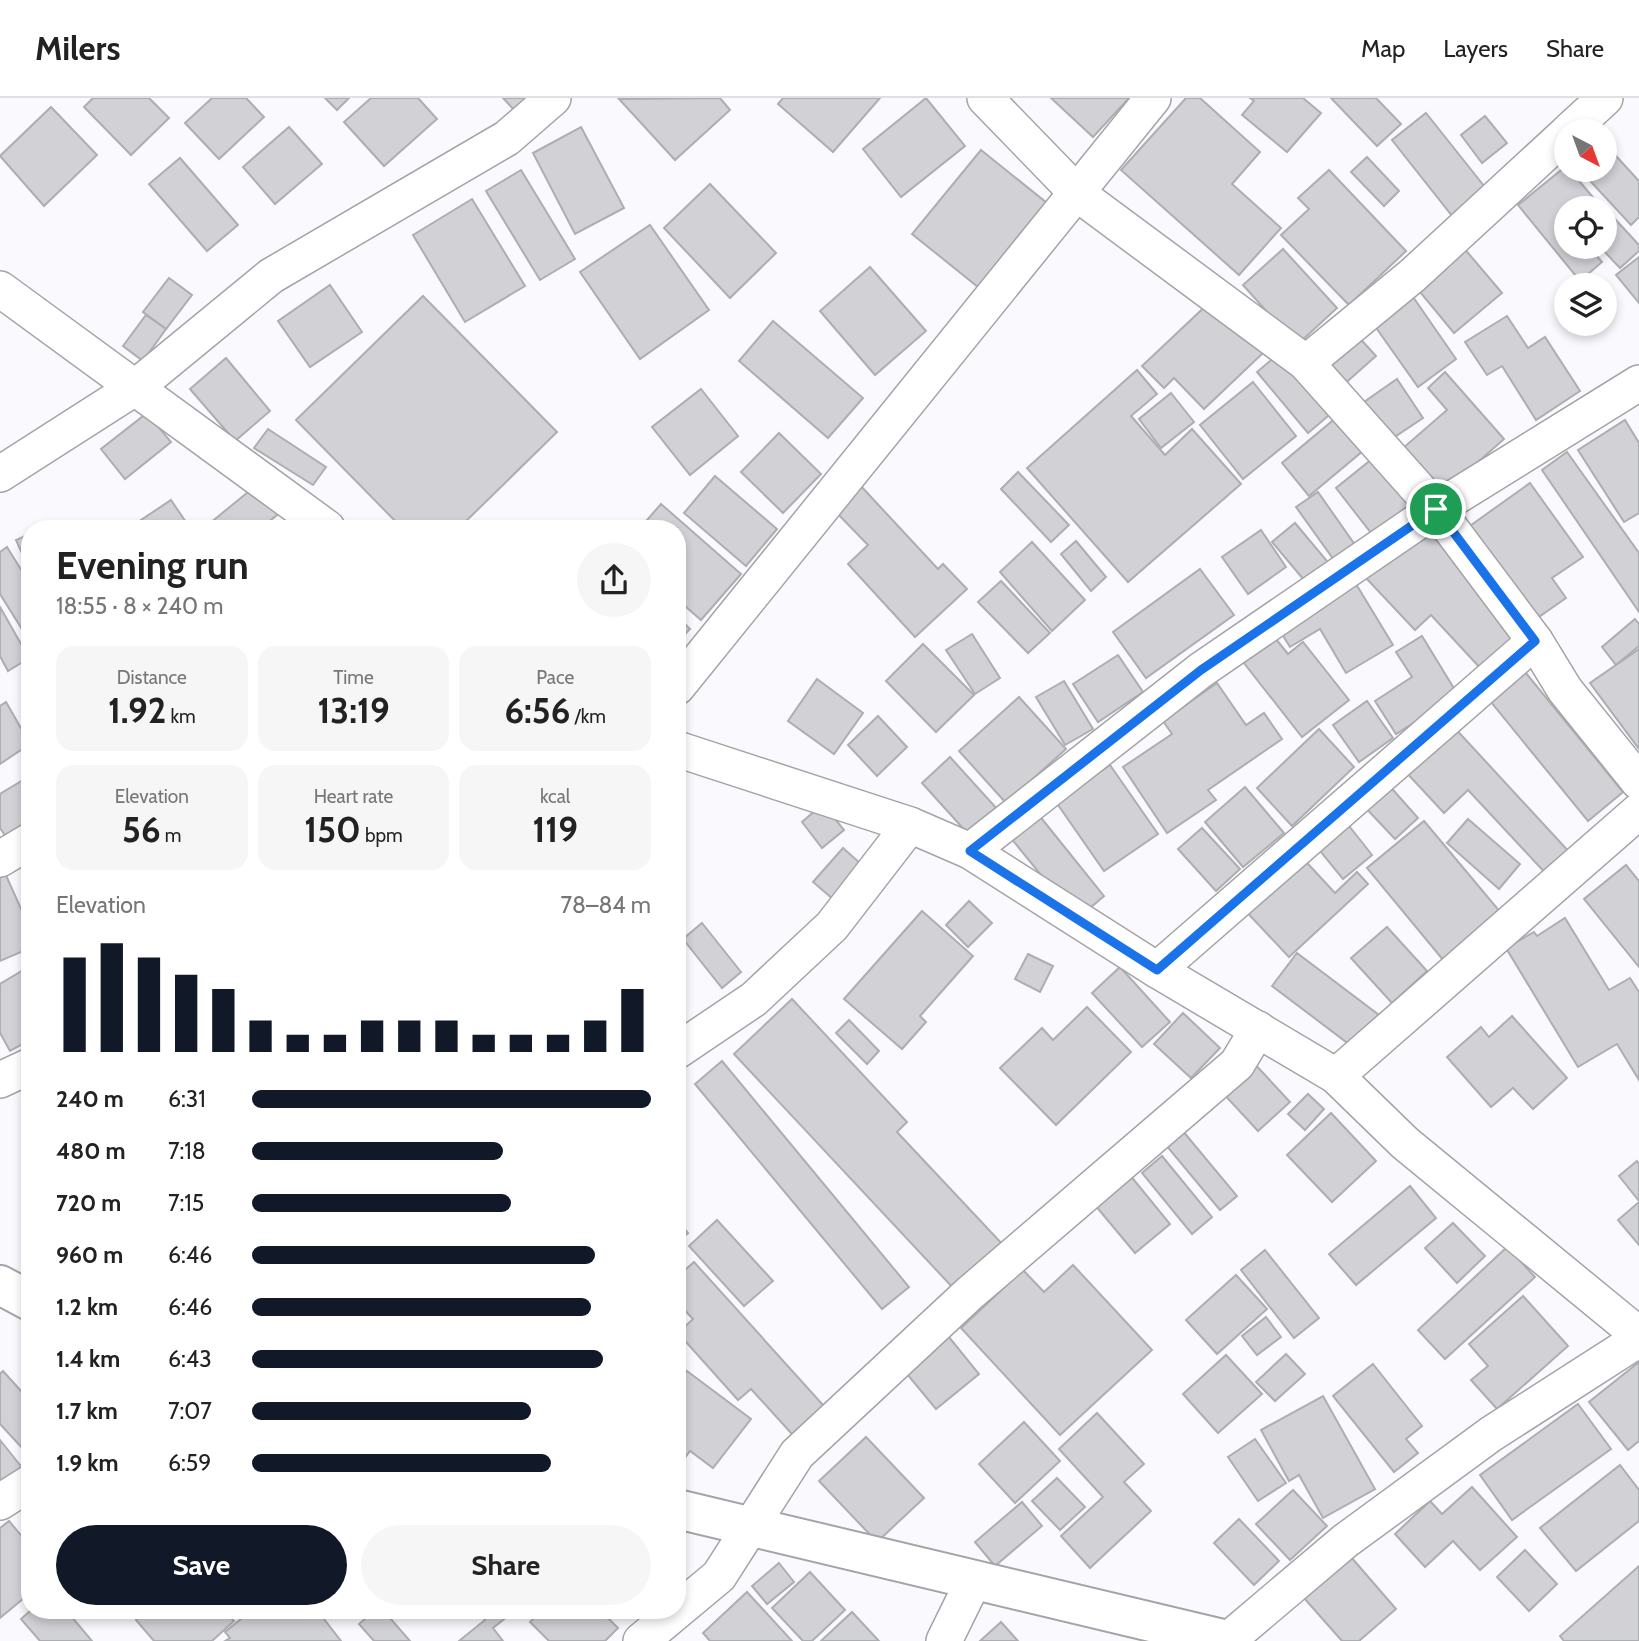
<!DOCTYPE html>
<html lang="en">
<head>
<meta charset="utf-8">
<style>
	:root { --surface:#fff; --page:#f6f6f6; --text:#222; --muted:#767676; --line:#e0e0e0; --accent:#111827 }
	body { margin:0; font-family:Cabin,sans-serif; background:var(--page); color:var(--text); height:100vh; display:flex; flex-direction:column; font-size:26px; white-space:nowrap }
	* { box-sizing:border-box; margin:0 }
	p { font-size:23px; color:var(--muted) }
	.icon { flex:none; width:38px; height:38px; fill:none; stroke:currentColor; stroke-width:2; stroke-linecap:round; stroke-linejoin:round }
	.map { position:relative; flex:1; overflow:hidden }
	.side { position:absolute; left:21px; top:422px; width:665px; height:1099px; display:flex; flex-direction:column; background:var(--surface); border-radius:28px; box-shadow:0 4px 10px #0003 }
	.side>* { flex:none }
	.needle { width:46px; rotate:139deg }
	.tools { position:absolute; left:1554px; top:21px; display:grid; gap:14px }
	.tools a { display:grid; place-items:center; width:63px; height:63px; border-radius:50%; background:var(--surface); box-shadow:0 4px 10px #0003; font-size:35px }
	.pin { position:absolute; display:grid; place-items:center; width:60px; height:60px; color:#fff; margin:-30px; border:4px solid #fff; border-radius:50%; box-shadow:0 2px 7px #0007 }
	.round { display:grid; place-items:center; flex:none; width:74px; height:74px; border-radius:37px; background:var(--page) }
	.head { display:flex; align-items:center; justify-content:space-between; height:119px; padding:0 35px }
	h1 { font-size:38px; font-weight:800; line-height:52px }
	.figures { display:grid; grid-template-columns:repeat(3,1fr); gap:10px; height:119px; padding:7px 35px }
	.figures div { display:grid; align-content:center; border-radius:18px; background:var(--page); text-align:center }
	.figures b { font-size:35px; font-weight:800 }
	.figures small { font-size:19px; font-weight:400 }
	.figures p { font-size:19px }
	.chart { height:196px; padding:14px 35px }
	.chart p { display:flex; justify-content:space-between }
	.chart svg { width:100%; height:126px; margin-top:7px; stroke:var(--accent); stroke-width:6 }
	.cta { display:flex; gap:14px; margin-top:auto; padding:14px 35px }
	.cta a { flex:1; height:80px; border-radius:42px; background:var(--accent); color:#fff; font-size:28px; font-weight:800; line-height:80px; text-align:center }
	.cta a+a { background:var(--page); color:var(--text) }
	ul { padding:0 35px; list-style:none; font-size:23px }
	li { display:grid; grid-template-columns:112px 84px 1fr; align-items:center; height:52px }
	li i { height:18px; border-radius:9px; background:var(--accent) }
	header { display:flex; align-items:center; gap:42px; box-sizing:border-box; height:98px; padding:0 35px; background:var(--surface); border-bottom:2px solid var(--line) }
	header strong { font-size:33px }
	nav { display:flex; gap:38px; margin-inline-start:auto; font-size:24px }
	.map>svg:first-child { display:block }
</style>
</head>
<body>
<header>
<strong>Milers</strong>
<nav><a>Map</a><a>Layers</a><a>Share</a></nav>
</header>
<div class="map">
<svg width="1639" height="1543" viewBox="0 0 1639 1543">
	<rect width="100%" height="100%" fill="#fafafe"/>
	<g fill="#d1d1d6" stroke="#adaeb2" stroke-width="2">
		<path d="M93,0H149L169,20L131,57L84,9Z"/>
		<path d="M212,0H246L264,19L219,61L185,25Z"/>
		<path d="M325,0H349L337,12Z"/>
		<path d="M371,0H418L437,21L384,68L344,24Z"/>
		<path d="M503,0H531L516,14Z"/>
		<path d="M720,0L730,12L675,62L619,1Z"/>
		<path d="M783,0H880L833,54L778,6Z"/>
		<path d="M926,0L965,48L901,99L863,51Z"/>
		<path d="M1051,0H1129L1093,39Z"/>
		<path d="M1186,0H1200L1260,54L1232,86L1281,130L1239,177L1121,72Z"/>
		<path d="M1250,0H1303L1321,15L1287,54L1242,17L1254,3Z"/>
		<path d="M1331,0H1376L1401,26L1377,48Z"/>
		<path d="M51,9L97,57L44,108L0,58Z"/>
		<path d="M1426,15L1488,93L1453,119L1392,42Z"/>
		<path d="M1485,18L1507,45L1482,65L1461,37Z"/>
		<path d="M289,29L322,66L275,106L243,69Z"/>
		<path d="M581,29L624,110L575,136L533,55Z"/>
		<path d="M1605,46L1639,83V119L1631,127L1580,72H1605Z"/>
		<path d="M981,52L1047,105L978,189L912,136Z"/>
		<path d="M1367,59L1399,93L1384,108L1351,74Z"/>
		<path d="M180,60L238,127L207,153L149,86Z"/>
		<path d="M1566,68V72H1570L1602,110H1566V149H1589L1602,164L1580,183L1518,107Z"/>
		<path d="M521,72L575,161L540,182L486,93Z"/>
		<path d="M1329,72L1406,153L1349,207L1281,137L1309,111L1298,100Z"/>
		<path d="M710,86L776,155L730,200L664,130Z"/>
		<path d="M472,101L525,188L465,224L413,137Z"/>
		<path d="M1615,121L1639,147V153L1620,170L1600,149H1605V130Z"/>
		<path d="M650,127L709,212L640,261L580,174Z"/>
		<path d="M1463,149L1502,195L1454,235L1415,188Z"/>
		<path d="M1283,151L1337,210L1297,247L1243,187Z"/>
		<path d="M1639,159V205L1616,177Z"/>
		<path d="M870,169L926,233L875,277L820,213Z"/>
		<path d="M169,180L192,197L166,231L143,214Z"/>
		<path d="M330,187L362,234L310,269L278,223Z"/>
		<path d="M1411,196L1456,261L1418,289L1372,224Z"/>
		<path d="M423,198L557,334L459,430H402L296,322Z"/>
		<path d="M1212,202L1263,255L1204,311L1174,280L1164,290L1142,268Z"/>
		<path d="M146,217L166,231L143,263L123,248Z"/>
		<path d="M1507,218L1528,250L1545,239L1580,293L1536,322L1502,268L1487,277L1465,244Z"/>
		<path d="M773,223L863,300L828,340L739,263Z"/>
		<path d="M1354,234L1376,258L1341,289L1320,266Z"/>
		<path d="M1283,252L1334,313L1308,335L1257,274Z"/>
		<path d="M226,260L270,313L235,343L190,291Z"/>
		<path d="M1137,272L1157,296L1131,318L1165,357L1192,331L1241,386L1128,484L1027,370Z"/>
		<path d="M1445,274L1504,341L1442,396L1402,351L1447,312L1428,290Z"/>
		<path d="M1397,281L1423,320L1390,342L1364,304Z"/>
		<path d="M1253,284L1296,338L1243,381L1200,327Z"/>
		<path d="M701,291L738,338L690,377L652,329Z"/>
		<path d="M1171,295L1194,324L1161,350L1139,321Z"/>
		<path d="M1343,314L1370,347L1309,398L1282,365Z"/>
		<path d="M147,315L171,344L125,381L101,351Z"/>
		<path d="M1625,322L1639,345V415L1624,424L1578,352Z"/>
		<path d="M268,331L326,369L313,387L254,350Z"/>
		<path d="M779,335L821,376L783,415L741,374Z"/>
		<path d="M1567,354L1639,455V514L1542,372Z"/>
		<path d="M1377,357L1416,408L1375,440L1336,390Z"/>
		<path d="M1018,374L1069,427L1051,444L1001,391Z"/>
		<path d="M715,378L777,431L746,468L684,415Z"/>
		<path d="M259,385L282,413L261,430H204Z"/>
		<path d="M1530,385L1583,459L1552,480L1566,500L1533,523L1467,430Z"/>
		<path d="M859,386L938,471L943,466L967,491L915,539L848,466L868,447L833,411Z"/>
		<path d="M1318,394L1360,454L1339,469L1296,409Z"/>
		<path d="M171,402L190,430H147L141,422Z"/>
		<path d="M661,406L741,476L701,522L677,501V430H640Z"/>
		<path d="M1295,425L1332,469L1309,488L1272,444Z"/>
		<path d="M1423,427L1524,535L1483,573L1431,517L1415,532L1366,480Z"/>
		<path d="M1261,432L1286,469L1248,496L1222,459Z"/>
		<path d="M30,436V473L16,442Z"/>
		<path d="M1076,443L1106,479L1091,493L1061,456Z"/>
		<path d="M1032,444L1085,502L1052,533L1000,474Z"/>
		<path d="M7,449L30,486V544L0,496V454Z"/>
		<path d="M1200,471L1234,517L1146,580L1113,534Z"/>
		<path d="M1001,483L1050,535L1028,555L978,504Z"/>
		<path d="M1356,486L1393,547L1346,575L1320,531L1290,549L1280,533Z"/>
		<path d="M0,509L29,560L8,573L0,558Z"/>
		<path d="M677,518L690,531L677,544Z"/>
		<path d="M1635,521L1639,526V548L1616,567L1602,549Z"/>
		<path d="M1271,535L1288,556L1303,544L1349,602L1302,639L1240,560Z"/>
		<path d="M972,536L1000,580L975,596L946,552Z"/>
		<path d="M1422,538L1458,597L1396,636L1375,603L1412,579L1396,554Z"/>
		<path d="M923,546L974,597L936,634L886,583Z"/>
		<path d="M1639,551V651L1590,585Z"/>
		<path d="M1118,557L1143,594L1098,624L1073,586Z"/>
		<path d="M1521,569L1623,694L1588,723L1486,598Z"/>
		<path d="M817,581L863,615L834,656L788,623Z"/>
		<path d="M1064,583L1093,631L1065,647L1036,599Z"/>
		<path d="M1217,585L1246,627L1264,615L1282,641L1208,692L1216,702L1167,735L1123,669L1172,636L1163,623Z"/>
		<path d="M1019,599L1066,651L1006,705L959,653Z"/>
		<path d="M1367,603L1393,640L1359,664L1333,627Z"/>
		<path d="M6,604L30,646L0,666V608Z"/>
		<path d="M878,618L907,649L877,678L848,647Z"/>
		<path d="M1452,627L1572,757L1549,779L1468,692L1444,715L1404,672Z"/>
		<path d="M1319,631L1354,669L1292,728L1257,690Z"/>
		<path d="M950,659L998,712L970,738L922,685Z"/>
		<path d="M1110,667L1158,736L1104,773L1056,704Z"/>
		<path d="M23,682L30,692V732L10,745L0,730V696Z"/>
		<path d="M1386,684L1418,720L1395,741L1362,706Z"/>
		<path d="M1245,689L1284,735L1243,769L1205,724Z"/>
		<path d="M823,706L844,732L822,750L802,724Z"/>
		<path d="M1038,716L1104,798L1077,821L1010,739Z"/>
		<path d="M1468,721L1520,766L1499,791L1447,745Z"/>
		<path d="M1424,723L1502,816L1444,863L1367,770Z"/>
		<path d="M1346,724L1372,757L1343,781L1316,748Z"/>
		<path d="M1202,730L1240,771L1216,793L1178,751Z"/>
		<path d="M843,750L870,774L841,808L813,784Z"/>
		<path d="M1297,754L1335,795L1357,774L1368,786L1289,859L1240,807Z"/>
		<path d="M1626,767L1639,783V869L1584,801Z"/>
		<path d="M5,775L30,831V850L0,863V777Z"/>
		<path d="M969,803L992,825L968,849L946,827Z"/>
		<path d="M922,813L973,858L920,918L926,924L902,951L844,901Z"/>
		<path d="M1565,820L1609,892L1630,880L1639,894V982L1617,946L1578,969L1506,850L1534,834L1537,838Z"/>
		<path d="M702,825L741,874L722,890L683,841Z"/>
		<path d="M1387,829L1427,873L1392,905L1351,860Z"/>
		<path d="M1297,855L1383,920L1358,953L1272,888Z"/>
		<path d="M1028,856L1053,868L1040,894L1015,881Z"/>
		<path d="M30,868V942L10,953L0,935V886Z"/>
		<path d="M1120,869L1170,924L1142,949L1092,895Z"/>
		<path d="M792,901L907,1024L897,1034L1005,1149L955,1192L734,956Z"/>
		<path d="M1087,909L1131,954L1056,1027L1000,970L1042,930L1053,942Z"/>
		<path d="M1183,915L1220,950L1191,980L1154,946Z"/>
		<path d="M1512,918L1567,980L1533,1011L1513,990L1491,1009L1447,959L1481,929L1489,939Z"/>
		<path d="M849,922L879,953L867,966L836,935Z"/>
		<path d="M722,963L909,1189L882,1211L695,986Z"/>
		<path d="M1252,963L1290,1004L1258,1033L1221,993Z"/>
		<path d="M1308,996L1324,1011L1305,1032L1288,1016Z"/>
		<path d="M1331,1015L1376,1063L1332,1104L1287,1057Z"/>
		<path d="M1177,1026L1237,1098L1220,1112L1160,1040Z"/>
		<path d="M1162,1058L1212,1119L1192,1136L1142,1075Z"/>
		<path d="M1637,1063L1639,1066V1103L1619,1078Z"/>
		<path d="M1125,1071L1170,1126L1135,1155L1090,1101Z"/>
		<path d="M1410,1088L1436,1120L1356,1187L1329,1156Z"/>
		<path d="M1639,1104V1147L1618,1122Z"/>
		<path d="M677,1121L688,1135L677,1144Z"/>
		<path d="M717,1122L773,1183L744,1208L689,1148Z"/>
		<path d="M1453,1125L1485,1158L1457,1185L1425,1150Z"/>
		<path d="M1507,1149L1535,1179L1445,1261L1418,1232Z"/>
		<path d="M1265,1152L1319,1220L1294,1240L1241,1172Z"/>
		<path d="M694,1164L832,1317L801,1346L751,1291L738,1302L678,1235L693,1221L677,1204V1179Z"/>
		<path d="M1073,1167L1152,1252L1060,1337L961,1230L1023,1172L1044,1194Z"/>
		<path d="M1236,1177L1267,1211L1217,1256L1186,1222Z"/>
		<path d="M1523,1198L1568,1248L1497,1311L1471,1282L1488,1268L1469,1246Z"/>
		<path d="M1266,1219L1281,1239L1257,1257L1242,1238Z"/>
		<path d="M940,1228L979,1276L936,1311L897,1264Z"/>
		<path d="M1286,1256L1305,1276L1275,1303L1256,1284Z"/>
		<path d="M1226,1257L1262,1296L1218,1335L1183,1296Z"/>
		<path d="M1639,1264V1343L1628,1352L1589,1304Z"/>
		<path d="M1373,1266L1422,1328L1406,1341L1418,1355L1394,1374L1333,1298Z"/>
		<path d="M3,1273L30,1303V1347L24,1352L0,1326V1276Z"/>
		<path d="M687,1273L751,1321L713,1370L690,1353L681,1365L677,1363V1286Z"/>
		<path d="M1323,1298L1375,1391L1323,1420L1299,1377L1289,1383L1261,1332Z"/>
		<path d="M1578,1306L1611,1351L1512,1422L1480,1377Z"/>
		<path d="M1097,1315L1144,1366L1124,1384L1151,1413L1090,1470L1061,1438L1103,1399L1059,1351Z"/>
		<path d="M1024,1324L1060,1363L1015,1405L979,1366Z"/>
		<path d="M866,1339L924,1400L877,1444L819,1383Z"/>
		<path d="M1255,1341L1286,1385L1258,1403L1228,1359Z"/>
		<path d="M0,1342L24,1372L0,1392Z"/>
		<path d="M1620,1367L1639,1392V1423L1576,1473L1540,1430Z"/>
		<path d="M1057,1380L1085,1409L1060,1432L1032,1403Z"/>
		<path d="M1472,1389L1517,1439L1480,1472L1453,1443L1425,1469L1395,1436L1430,1403L1442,1416Z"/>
		<path d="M1293,1392L1327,1428L1290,1462L1256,1426Z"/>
		<path d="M1022,1404L1042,1428L995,1468L975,1444Z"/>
		<path d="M1239,1421L1279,1463L1254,1487L1214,1445Z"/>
		<path d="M9,1423L30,1448V1495L0,1520V1430Z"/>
		<path d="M1525,1452L1557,1486L1529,1513L1497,1479Z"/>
		<path d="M1351,1459L1396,1511L1359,1543H1342L1304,1500Z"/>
		<path d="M779,1465L794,1484L767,1506L752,1488Z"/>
		<path d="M1639,1468V1543H1564L1560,1538Z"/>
		<path d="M810,1474L845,1512L812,1543H803L772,1510Z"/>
		<path d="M747,1494L792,1543H710L703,1535Z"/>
		<path d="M31,1512H66L92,1543H40L21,1521Z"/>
		<path d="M147,1512H224L234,1523L212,1543H154L136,1522Z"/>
		<path d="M252,1512H317L341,1543H225L230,1540L225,1534Z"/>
		<path d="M375,1512H383L410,1543H374L359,1526Z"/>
		<path d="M476,1512H511L513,1514L493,1530L503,1543H459L485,1522Z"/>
		<path d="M538,1512H600L618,1530L605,1543H549L530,1524L540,1514Z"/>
		<path d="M852,1514L879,1543H821Z"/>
		<path d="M1001,1524L1018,1543H980Z"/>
	</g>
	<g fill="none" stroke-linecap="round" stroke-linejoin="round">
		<g stroke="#a4a4a8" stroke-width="38">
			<g id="street">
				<path d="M985,0L1078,96L1306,265L1436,411L1535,543L1565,592L1639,684"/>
				<path d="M1569,33L1605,0"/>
				<path d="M0,191L327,430"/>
				<path d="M1306,265L1413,177L1566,36"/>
				<path d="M0,376L136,289L271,178L507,40L553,0"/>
				<path d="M677,589L1153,0"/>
				<path d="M677,651L910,727"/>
				<path d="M970,753L1201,572L1436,411L1639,285"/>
				<path d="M0,761L30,743"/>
				<path d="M1157,872L1535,543"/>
				<path d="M677,953L754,901L832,828L910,727L970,753L1157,872L1336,978L1405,1045L1639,1237"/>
				<path d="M1336,978L1639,713"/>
				<path d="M0,982L30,968"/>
				<path d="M0,1404L30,1385"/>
				<path d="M1228,1542L1345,1443L1491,1336L1639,1241"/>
				<path d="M641,1543L719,1478L797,1356L970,1195L1237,966L1258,931"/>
				<path d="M944,1543L974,1482"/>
			</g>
		</g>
		<g stroke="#a4a4a8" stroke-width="42">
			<g id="secondary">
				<path d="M0,1187L30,1203"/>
				<path d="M677,1411L1231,1543"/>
			</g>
		</g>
		<use href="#street" stroke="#fff" stroke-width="35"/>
		<use href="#secondary" stroke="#fff" stroke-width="38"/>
	</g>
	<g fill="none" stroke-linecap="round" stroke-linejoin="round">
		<g stroke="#fff" stroke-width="14">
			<path id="route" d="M1436,411L1535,543L1157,872L970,753L1201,572Z"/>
		</g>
		<use href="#route" stroke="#1a73e8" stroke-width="9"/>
	</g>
</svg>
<div class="tools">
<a><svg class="needle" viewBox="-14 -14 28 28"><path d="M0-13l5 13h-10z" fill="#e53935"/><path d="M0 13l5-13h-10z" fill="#767676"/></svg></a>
<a><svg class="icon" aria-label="locate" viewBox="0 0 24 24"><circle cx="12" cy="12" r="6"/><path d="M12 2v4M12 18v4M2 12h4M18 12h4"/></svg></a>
<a><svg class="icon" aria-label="layers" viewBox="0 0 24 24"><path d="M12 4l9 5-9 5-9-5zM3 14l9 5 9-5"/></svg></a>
</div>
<div class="pin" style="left:1436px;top:411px;background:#1e9e55"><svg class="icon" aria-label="arrive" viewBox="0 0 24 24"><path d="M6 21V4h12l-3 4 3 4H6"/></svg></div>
<section class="side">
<div class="head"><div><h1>Evening run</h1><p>18:55 · 8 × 240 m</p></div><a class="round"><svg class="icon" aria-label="share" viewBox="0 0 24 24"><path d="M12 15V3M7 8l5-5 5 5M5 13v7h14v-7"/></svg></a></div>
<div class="figures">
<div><p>Distance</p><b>1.92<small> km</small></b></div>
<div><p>Time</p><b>13:19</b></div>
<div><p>Pace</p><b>6:56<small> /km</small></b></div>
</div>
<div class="figures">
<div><p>Elevation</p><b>56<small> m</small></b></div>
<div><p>Heart rate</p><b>150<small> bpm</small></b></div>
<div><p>kcal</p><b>119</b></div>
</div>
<div class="chart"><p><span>Elevation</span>78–84 m</p>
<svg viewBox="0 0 160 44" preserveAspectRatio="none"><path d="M5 44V11M15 44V6M25 44V11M35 44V17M45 44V22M55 44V33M65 44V38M75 44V38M85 44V33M95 44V33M105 44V33M115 44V38M125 44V38M135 44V38M145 44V33M155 44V22"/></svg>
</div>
<ul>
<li><b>240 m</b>6:31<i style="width:100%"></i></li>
<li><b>480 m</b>7:18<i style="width:63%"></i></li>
<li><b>720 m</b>7:15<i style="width:65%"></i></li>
<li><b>960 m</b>6:46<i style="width:86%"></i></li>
<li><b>1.2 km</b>6:46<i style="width:85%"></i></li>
<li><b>1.4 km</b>6:43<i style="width:88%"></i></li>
<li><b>1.7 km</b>7:07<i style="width:70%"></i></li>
<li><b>1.9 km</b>6:59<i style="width:75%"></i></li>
</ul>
<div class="cta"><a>Save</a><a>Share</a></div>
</section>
</div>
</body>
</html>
